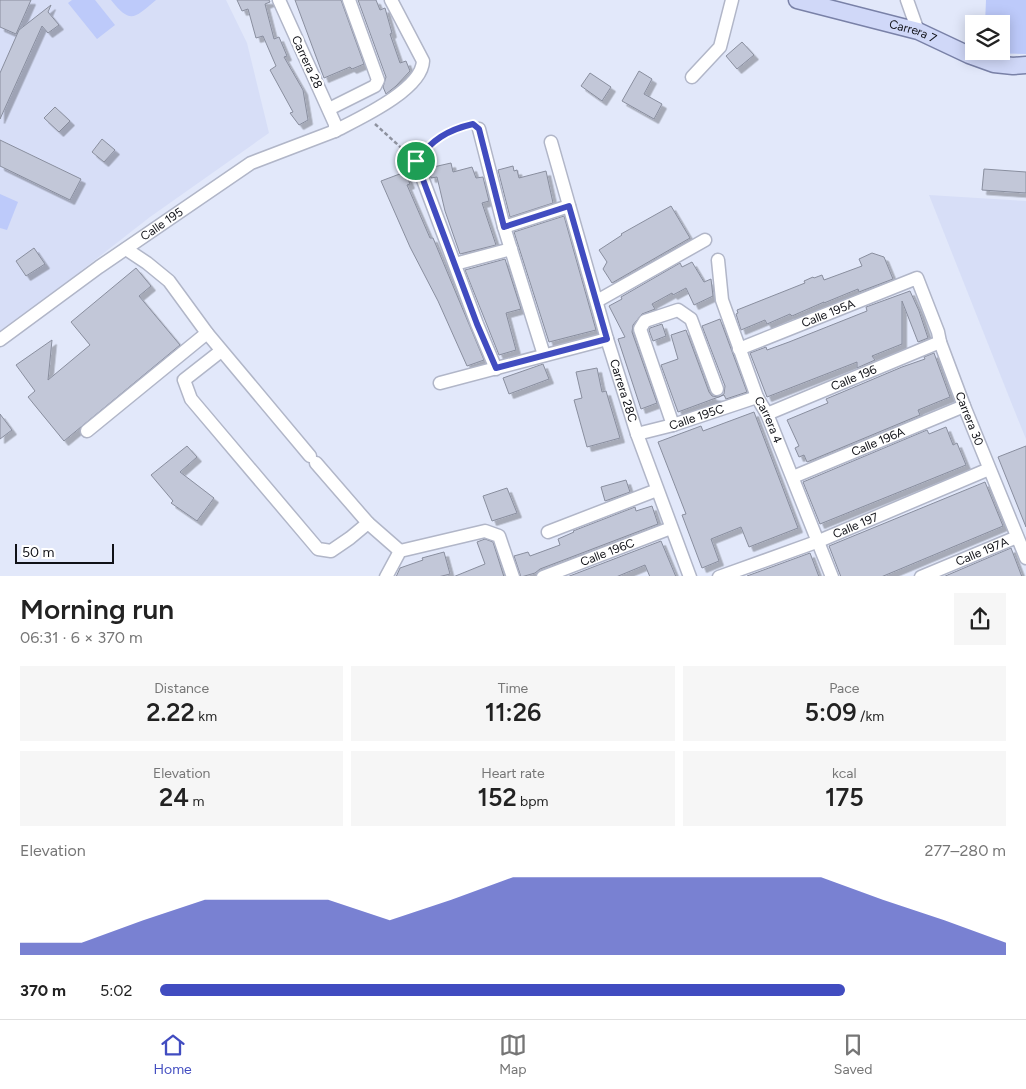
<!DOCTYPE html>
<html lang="en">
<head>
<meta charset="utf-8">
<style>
	:root { --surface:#fff; --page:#f6f6f6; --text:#222; --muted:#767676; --line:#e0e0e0; --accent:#414cc0 }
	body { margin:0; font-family:Figtree,sans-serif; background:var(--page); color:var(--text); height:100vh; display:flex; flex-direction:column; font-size:19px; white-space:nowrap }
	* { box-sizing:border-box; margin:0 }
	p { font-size:16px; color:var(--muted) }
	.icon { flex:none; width:28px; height:28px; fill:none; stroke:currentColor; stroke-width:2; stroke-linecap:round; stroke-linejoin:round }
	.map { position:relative; height:576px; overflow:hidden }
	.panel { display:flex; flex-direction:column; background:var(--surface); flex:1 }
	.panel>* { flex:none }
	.tools { position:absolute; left:965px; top:15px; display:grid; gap:10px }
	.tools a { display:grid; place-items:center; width:45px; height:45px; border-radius:0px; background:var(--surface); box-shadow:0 2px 12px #0003; font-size:25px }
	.scale { position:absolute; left:15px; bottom:12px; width:99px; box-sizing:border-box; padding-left:5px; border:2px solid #101117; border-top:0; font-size:14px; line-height:18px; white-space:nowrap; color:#101117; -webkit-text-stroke:4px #fff; paint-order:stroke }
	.pin { position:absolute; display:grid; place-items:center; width:42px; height:42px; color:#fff; margin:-21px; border:2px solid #fff; border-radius:50%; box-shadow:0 1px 5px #0007 }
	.round { display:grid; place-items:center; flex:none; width:52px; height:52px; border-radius:0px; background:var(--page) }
	.head { display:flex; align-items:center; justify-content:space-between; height:85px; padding:0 20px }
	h1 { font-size:28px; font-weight:600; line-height:38px }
	.stats { display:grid; grid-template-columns:repeat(3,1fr); gap:8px; height:85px; padding:5px 20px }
	.stats div { display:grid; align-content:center; border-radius:0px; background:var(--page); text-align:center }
	.stats b { font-size:25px; font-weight:600 }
	.stats small { font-size:14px; font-weight:400 }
	.stats p { font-size:14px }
	.chart { height:140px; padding:10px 20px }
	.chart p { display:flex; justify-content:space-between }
	.chart svg { width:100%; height:90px; margin-top:5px; fill:var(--accent); opacity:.7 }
	ul { padding:0 20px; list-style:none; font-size:16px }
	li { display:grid; grid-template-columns:80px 60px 1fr; align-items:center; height:38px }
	li i { height:12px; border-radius:6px; background:var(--accent) }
	.menu { display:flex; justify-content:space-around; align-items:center; height:70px; border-top:1px solid var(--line); background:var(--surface); font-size:14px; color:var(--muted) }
	.menu a { display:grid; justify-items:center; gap:2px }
	.menu .on { color:var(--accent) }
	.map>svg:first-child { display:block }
</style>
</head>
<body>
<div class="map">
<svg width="1026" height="577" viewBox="0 0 1026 577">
	<defs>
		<filter id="shadow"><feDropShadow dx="4.5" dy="4.5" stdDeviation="0" flood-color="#0004"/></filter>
	</defs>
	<rect width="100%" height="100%" fill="#e2e8fa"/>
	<g fill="#d7def7">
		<path d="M0,0H226L247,43L269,133L150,217L0,334Z"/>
		<path d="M929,195L1026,201V439L1013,407Z"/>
	</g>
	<g fill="#bdcafa">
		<path d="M72,0H95L115,25L97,39L68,3Z"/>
		<path d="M111,0H156C134,18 131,25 111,0Z"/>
		<path d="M986,0H1026V54L984,53V51H1001V24H985Z"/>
		<path d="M0,194L18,202L7,230L0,228Z"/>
	</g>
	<g fill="#c2c7d8" stroke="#898e9e" filter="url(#shadow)">
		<path d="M0,0H31L16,34L0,27Z"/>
		<path d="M237,0H269L270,2L265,4L274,39L279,37L287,56L284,57L303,90L308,120L299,125L290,113L293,112L270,70L276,66L263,36L256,38L248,9L242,11Z"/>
		<path d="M295,0H341L364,64L352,69L350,67L324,78Z"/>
		<path d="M358,0H376L380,10L385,8L392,33L390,34L400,63L406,61L410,71L396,86L386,94L383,87L386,77Z"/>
		<path d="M51,5L48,12L59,25L48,33L42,26L0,119V73L19,30Z"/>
		<path d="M742,42L754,55L737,69L726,56Z"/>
		<path d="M639,71L652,79L644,94L662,104L654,119L622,101Z"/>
		<path d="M590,73L611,87L602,101L581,86Z"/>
		<path d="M55,107L70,121L59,132L44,118Z"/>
		<path d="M102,139L115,150L104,162L92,152Z"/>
		<path d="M0,140L81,179L70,200L0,166Z"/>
		<path d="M451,163L453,172L472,167L476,178L483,177L489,201L482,203L496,245L460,254L445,211L437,177L431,178L429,168Z"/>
		<path d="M513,166L514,171L517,170L519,178L546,171L553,203L510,217L498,170Z"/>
		<path d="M984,169L1026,172V193L982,190Z"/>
		<path d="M405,172L410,184L407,185L430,238H433L484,360L467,366L438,301L410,247L381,181Z"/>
		<path d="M671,206L690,238L612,283L603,269L607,262L599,250L622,235L621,234Z"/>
		<path d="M564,216L596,330L549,342L514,232Z"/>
		<path d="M34,248L45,264L26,276L16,261Z"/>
		<path d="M872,253L884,257L893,279L864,290L859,292L858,289L824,303V302L792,316L790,314L767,324L765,320L741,330L736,314L738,313L737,310L805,283L804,281L813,277L814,278L822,275L824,280L862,266L859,259Z"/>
		<path d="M505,259L521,309L506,313L516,350L499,355L465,270Z"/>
		<path d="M692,262L704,282L711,279L713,296L694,305L686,288L673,295L672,293L652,304L655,309L642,314L633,325L632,332L657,403L641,409L618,339L625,337L609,306L622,299L621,297L680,263L682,267Z"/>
		<path d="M136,268L151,286L139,296L180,345L64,441L28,397L35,391L16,365L52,340L48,380L90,345L71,322Z"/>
		<path d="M910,291L919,311L928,338L918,342L902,301V344L872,356L875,360L857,368V362L767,397L750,353L766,347L767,350L789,342L867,311L866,307Z"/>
		<path d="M720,319L747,392L726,399L724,395L678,412L661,365L678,359L671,335L686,330L709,392L712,396L719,397L724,394L725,386L702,326Z"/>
		<path d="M662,324L666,336L653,341L649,330L650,328Z"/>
		<path d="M934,353L950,397L918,410L920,415L807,462L804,455L799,457L795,448L799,446L787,420L828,403L826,399L902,367L925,359L924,357Z"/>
		<path d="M543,364L549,379L509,394L503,378Z"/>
		<path d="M597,368L602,392L606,391L620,438L587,447L574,400L582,398L576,372Z"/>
		<path d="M754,412L798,528L749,547L741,527L711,539L719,561L702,568L682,515L686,514L658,442L701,426L703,431Z"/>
		<path d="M0,414L12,430L0,439Z"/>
		<path d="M946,427L953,445L957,443L966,465L820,524L803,482L927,430L929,434Z"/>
		<path d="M187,446L197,457L180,472L214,498L197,521L171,503L173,501L151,475Z"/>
		<path d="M1026,446V527L998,457Z"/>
		<path d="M626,480L630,492L605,501L601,487Z"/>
		<path d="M985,482L1003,526L881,577H841L829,546Z"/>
		<path d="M507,488L517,513L492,521L483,496Z"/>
		<path d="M652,506L658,524L540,569L535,573L521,577L514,556L528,552L530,556L560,545L558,539L574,532L573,531L635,507L636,511Z"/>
		<path d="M485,539L493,542L504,577H453L485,564L477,542Z"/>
		<path d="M661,541L676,577H650L645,565L616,577H567Z"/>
		<path d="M1011,548L1022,577H943Z"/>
		<path d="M444,552L450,574L438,577H396L400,568L423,560L422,558Z"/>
		<path d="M810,553L819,577H747V576Z"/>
	</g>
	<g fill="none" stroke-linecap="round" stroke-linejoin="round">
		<g stroke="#b1b6c8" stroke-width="15">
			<g id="minor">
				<path d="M907,0L918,31"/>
				<path d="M692,77L720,47L732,0"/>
				<path d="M329,109L375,86L378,80L349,0"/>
				<path d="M479,129L504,227L544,355"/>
				<path d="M335,131C358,119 422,90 423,61L391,0"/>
				<path id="s1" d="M551,142L607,339L637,434L690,577"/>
				<path d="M416,161L477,324L496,369"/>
				<path d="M504,227L569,206"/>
				<path id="s2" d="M718,260L722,300L757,397L767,414L832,577"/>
				<path d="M455,264L511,249"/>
				<path d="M597,301L705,240"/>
				<path d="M207,333L310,456"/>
				<path id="s3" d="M0,340L99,267L251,163L335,131V124L279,0"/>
				<path id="s4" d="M739,349L917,278L938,332L940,342L964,406L1026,558"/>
				<path d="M221,351L184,380L191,399L318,549L331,551L350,538L368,523L400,551"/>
				<path d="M440,383L607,339"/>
				<path id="s5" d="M767,414L940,342"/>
				<path d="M673,425L640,329L645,321L678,310L691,319L717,389"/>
				<path d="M87,431L207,333L169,281L147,263L126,249"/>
				<path id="s6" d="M637,434L673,425L757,397"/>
				<path d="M316,463L368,523"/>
				<path id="s7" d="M793,477L964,406"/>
				<path d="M548,532L657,490"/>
				<path d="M386,577L400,551L485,531L499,536L513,577"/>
				<path id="s8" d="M543,577L671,528"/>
				<path id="s9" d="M719,577L819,541L989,469"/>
				<path id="s10" d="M921,577L1017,537"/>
			</g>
		</g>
		<g stroke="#7981a7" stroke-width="19">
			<g id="major">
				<path id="s11" d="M797,0L918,31L969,55L994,64L1013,66L1026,65"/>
			</g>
		</g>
		<g stroke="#8e929f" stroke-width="2.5" stroke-dasharray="4 2.5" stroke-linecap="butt">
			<path d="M375,124L408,154"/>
			<path d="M424,151C433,138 452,129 468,125"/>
		</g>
		<use href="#minor" stroke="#fff" stroke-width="12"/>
		<use href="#major" stroke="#d0d8f8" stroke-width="16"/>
	</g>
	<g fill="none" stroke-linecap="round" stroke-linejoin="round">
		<g stroke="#fff" stroke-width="10">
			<path id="route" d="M473,124L479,129L504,227L569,206L607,339L496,368L477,324L416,161C432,140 447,130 473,124Z"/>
		</g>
		<use href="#route" stroke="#414cc0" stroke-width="6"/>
	</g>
	<g text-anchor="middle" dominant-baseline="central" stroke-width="4.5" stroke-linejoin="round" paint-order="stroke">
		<g font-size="12" fill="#101117" stroke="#fff">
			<text stroke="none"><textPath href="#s11" startOffset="120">Carrera 7</textPath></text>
			<text transform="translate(307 62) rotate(65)">Carrera 28</text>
			<text stroke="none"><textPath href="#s3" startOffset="199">Calle 195</textPath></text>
			<text stroke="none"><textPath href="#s4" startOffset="96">Calle 195A</textPath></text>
			<text stroke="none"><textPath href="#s5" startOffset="94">Calle 196</textPath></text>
			<text stroke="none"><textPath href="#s1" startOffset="259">Carrera 28C</textPath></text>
			<text stroke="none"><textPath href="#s6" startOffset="62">Calle 195C</textPath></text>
			<text stroke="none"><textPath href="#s4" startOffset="342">Carrera 30</textPath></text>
			<text stroke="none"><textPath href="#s2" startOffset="169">Carrera 4</textPath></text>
			<text stroke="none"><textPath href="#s7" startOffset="92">Calle 196A</textPath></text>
			<text stroke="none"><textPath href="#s9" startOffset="146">Calle 197</textPath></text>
			<text stroke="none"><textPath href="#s10" startOffset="66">Calle 197A</textPath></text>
			<text stroke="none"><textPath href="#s8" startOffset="69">Calle 196C</textPath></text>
		</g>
	</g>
</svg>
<div class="tools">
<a><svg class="icon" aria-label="layers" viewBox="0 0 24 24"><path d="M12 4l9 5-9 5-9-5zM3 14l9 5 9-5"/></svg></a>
</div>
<div class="scale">50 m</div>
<div class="pin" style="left:416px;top:161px;background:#1e9e55"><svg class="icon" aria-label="arrive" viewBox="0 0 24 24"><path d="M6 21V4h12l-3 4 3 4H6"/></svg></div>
</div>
<section class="panel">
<div class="head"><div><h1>Morning run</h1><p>06:31 · 6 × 370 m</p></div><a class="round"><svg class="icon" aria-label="share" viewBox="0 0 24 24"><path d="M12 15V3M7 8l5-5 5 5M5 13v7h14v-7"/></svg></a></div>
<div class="stats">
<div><p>Distance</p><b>2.22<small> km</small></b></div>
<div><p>Time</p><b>11:26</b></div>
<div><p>Pace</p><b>5:09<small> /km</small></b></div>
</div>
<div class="stats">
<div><p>Elevation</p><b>24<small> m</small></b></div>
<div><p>Heart rate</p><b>152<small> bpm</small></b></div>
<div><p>kcal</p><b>175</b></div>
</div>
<div class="chart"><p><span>Elevation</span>277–280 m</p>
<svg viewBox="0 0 160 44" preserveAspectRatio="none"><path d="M0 44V38L10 38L20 27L30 17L40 17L50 17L60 27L70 17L80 6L90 6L100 6L110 6L120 6L130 6L140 17L150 27L160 38V44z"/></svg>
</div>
<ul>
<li><b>370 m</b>5:02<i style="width:81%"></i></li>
</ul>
</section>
<nav class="menu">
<a class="on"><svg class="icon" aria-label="home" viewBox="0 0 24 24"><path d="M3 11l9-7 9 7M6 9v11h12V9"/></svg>Home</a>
<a><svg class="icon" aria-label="map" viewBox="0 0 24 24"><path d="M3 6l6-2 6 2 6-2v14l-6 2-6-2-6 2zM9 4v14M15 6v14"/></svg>Map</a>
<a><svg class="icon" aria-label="saved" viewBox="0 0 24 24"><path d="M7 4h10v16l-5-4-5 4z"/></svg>Saved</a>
</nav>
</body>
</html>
